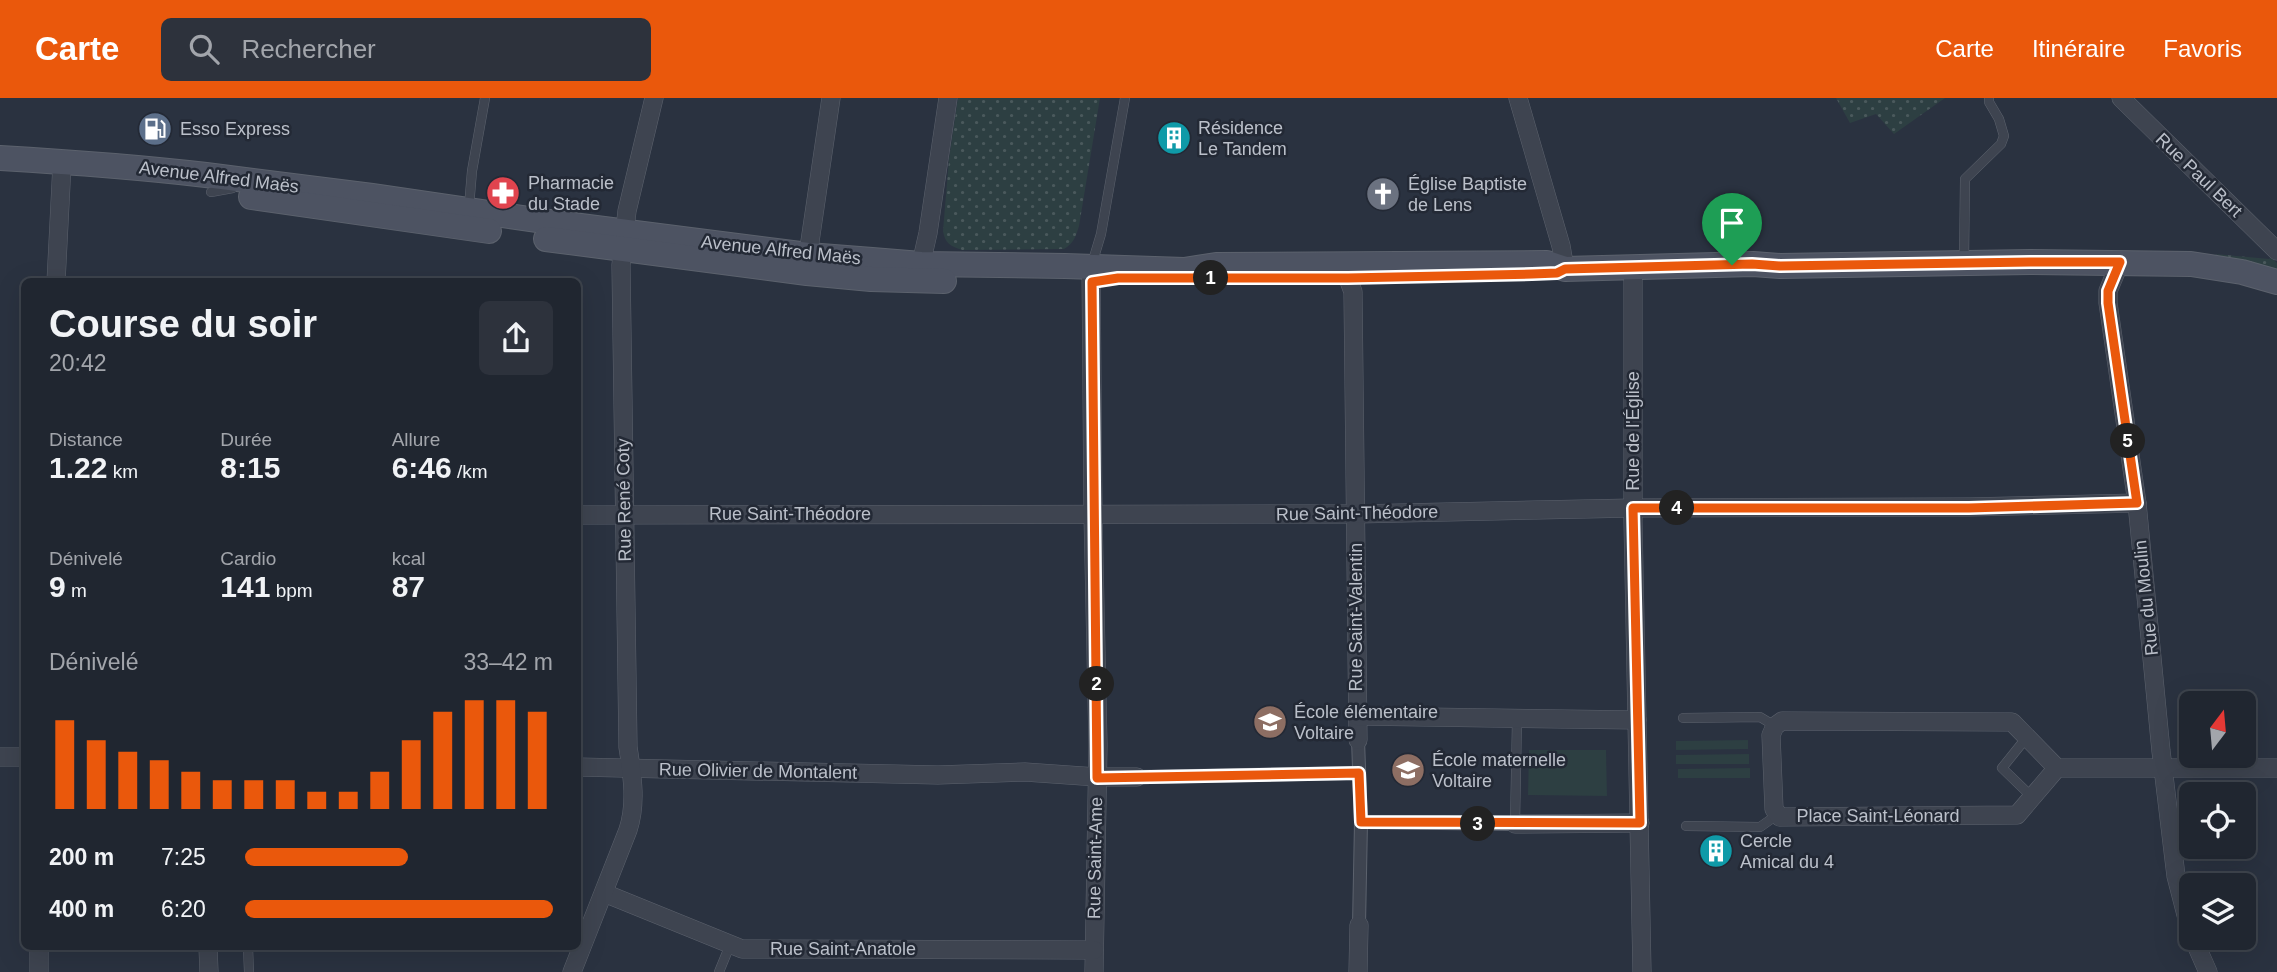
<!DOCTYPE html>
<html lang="fr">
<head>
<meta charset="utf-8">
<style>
	:root { --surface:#202630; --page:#2d323c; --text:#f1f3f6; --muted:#a2a5ab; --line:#3d434c; --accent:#ea580c }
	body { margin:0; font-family:Arial,sans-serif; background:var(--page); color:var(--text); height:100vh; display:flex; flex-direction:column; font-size:26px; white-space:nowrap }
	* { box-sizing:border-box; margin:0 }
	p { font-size:23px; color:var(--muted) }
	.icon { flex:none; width:38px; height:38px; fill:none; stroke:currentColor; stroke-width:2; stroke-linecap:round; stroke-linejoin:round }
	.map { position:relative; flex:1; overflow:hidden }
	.sheet { position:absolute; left:21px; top:180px; width:560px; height:672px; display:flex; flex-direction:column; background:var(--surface); border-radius:10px; box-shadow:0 7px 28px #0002,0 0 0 2px var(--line) }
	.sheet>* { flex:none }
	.needle { width:46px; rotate:16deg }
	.buttons { position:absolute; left:2179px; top:593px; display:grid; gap:14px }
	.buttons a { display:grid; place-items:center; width:77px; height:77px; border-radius:10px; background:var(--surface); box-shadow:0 7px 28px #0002,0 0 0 2px var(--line); font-size:35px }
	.pin { position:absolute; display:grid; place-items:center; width:60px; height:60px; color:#fff; margin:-72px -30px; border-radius:50% 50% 50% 0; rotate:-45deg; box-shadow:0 0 7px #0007 }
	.pin .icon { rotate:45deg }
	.km { position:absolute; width:35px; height:35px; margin:-18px; border-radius:50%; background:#222; color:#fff; font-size:19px; line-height:35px; text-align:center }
	.round { display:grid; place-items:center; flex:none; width:74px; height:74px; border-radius:10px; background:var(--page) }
	.headline { display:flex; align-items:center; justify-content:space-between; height:119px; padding:0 28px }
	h1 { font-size:38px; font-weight:700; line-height:52px }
	.metrics { display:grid; grid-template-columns:repeat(3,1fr); gap:10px; height:119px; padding:7px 28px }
	.metrics div { display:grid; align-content:center }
	.metrics b { font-size:30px; font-weight:700 }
	.metrics small { font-size:19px; font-weight:400 }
	.metrics p { font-size:19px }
	.chart { height:196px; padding:14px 28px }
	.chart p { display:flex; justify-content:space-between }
	.chart svg { width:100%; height:126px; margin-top:7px; stroke:var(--accent); stroke-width:6 }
	ul { padding:0 28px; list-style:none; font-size:23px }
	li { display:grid; grid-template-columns:112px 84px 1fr; align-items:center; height:52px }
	li i { height:18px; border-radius:9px; background:var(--accent) }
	header { display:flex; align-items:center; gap:42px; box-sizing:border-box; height:98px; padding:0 35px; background:var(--accent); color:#fff }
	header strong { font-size:33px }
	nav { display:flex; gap:38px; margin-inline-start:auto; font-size:24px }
	.search { width:490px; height:63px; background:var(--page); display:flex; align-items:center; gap:18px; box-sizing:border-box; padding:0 24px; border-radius:10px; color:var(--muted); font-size:26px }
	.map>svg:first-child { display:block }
</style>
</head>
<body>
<header>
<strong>Carte</strong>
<div class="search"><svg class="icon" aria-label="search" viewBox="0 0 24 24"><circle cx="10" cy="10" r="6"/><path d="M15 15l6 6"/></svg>Rechercher</div>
<nav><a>Carte</a><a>Itinéraire</a><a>Favoris</a></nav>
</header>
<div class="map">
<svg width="2277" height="874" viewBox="0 0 2277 874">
	<defs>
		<pattern id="grass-dots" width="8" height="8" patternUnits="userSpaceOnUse" patternTransform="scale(1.75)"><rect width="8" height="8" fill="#2d3f42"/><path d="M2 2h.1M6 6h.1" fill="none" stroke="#4a595c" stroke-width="1.8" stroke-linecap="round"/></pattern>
	</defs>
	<rect width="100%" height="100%" fill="#2a3240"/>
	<g fill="url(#grass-dots)">
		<path d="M958,0H1100L1079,128C1076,138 1074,145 1064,151L962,152C950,148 945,145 943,133L949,61Z"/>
		<path d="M1836,0H1945L1894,36L1876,16L1850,25Z"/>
		<path d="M2215,156L2269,161L2271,159L2277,165V175Z"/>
	</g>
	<g fill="#2d3f42">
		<path d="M1748,642V651L1676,652V643Z"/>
		<path d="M1529,652H1606L1607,698L1528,697Z"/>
		<path d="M1749,656V666H1676V657Z"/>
		<path d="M1750,670V680H1678V671Z"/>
	</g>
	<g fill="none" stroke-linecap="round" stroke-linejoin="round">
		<g stroke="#5c626d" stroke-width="10">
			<g id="service">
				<path d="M211,94L233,90"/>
				<path d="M469,109L472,73L485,0"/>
				<path d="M1964,164L1965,81L2001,46L2004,38L1999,21L1989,4V0"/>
				<path d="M1092,166L1101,136L1125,0"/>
				<path d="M1683,620L1760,619L1775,628"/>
				<path d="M2027,639L2002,670L2032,699"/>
				<path d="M1515,726L1517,622"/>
				<path d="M1686,728L1760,729L1777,717"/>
				<path d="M248,849L249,874"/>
				<path d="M719,874L730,847"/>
			</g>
		</g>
		<g stroke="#5c626d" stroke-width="14">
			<g id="pedestrian">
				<path d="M1358,642L1361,724L1359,827"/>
				<path d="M1137,679L1359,675"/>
				<path d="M1361,724L1515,726"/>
			</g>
		</g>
		<g stroke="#5c626d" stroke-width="19">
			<g id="minor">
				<path d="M1518,0L1561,148L1565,171"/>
				<path d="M2121,0L2277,153"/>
				<path d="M808,157L831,0"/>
				<path d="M2120,164L2108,193V205L2137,405L2161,653L2176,778L2191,836"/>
				<path d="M921,166L928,135L948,0"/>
				<path d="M1339,167L1348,180L1353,194L1358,642"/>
				<path d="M1091,168L1093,416L1098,647L1094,874"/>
				<path d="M1633,169V423L1642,874"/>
				<path d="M56,184L62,66"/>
				<path d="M578,417L1356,416L1633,410L1969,409L2137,405"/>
				<path d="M1357,618L1637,622"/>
				<path d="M0,659H24"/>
				<path d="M578,669L938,677L1025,674L1097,679H1137"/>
				<path d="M2057,670L2017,717L1780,719L1774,711L1771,637L1775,628L1782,623L2012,624L2057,670H2277"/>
				<path d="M1515,726L1640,725"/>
				<path d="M604,795L742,851L1094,852"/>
				<path d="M2193,840L2208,874"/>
				<path d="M39,849V874"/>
				<path d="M208,849L209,874"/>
				<path d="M572,874L628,732C637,705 632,676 628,649L621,167L627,113L654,0"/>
				<path d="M1358,874L1359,827"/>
			</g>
		</g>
		<g stroke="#5c626d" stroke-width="26">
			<g id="secondary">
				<path d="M0,60C69,64 137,69 206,77L372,98L543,123L808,157L872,162L921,166L1065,168L1184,172L1216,167L1547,165L1565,171L1753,166L1780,168L2030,164L2191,166L2242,174L2277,184"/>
				<path d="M251,99L489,133"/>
				<path d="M546,141L807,175L871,181L944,183"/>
			</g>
		</g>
		<use href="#service" stroke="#3e4450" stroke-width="9"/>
		<use href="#pedestrian" stroke="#3e4450" stroke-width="12"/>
		<use href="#minor" stroke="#3e4450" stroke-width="18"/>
		<use href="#secondary" stroke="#4d5362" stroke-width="24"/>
	</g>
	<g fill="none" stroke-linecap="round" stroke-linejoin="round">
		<g stroke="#fff" stroke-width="14">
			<path id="route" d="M2030,164H2120L2108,193V205L2137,405L1969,410H1633L1640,725L1361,724L1359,675L1097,680L1092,184L1118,180H1348L1532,176L1557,175L1565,171L1752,166L1780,168Z"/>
		</g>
		<use href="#route" stroke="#ea580c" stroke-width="9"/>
	</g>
	<defs>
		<g id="fuel-disc" transform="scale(1.75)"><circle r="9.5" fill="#5c6f8a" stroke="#232935"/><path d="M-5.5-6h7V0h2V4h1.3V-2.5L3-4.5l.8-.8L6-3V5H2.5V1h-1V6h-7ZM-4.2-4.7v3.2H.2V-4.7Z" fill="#fff"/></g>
		<g id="building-disc" transform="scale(1.75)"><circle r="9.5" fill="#0f9aa8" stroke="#232935"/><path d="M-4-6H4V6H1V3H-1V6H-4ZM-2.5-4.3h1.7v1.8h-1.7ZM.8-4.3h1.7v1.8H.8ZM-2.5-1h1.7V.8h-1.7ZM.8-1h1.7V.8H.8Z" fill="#fff"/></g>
		<g id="pharmacy-disc" transform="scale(1.75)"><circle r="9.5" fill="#e0444e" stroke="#232935"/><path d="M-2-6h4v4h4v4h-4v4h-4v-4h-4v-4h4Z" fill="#fff"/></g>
		<g id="church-disc" transform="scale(1.75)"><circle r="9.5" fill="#6b7280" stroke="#232935"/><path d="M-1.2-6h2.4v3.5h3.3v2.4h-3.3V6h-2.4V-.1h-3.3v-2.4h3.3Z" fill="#fff"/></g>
		<g id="school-disc" transform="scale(1.75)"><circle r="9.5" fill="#8d6e63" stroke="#232935"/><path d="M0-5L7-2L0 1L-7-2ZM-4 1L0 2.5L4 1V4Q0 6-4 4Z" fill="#fff"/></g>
	</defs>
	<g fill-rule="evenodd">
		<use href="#fuel-disc" x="155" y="31"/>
		<use href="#building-disc" x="1174" y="40"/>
		<use href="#pharmacy-disc" x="503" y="95"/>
		<use href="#church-disc" x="1383" y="96"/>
		<use href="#school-disc" x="1270" y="624"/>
		<use href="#school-disc" x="1408" y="672"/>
		<use href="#building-disc" x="1716" y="753"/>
	</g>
	<g text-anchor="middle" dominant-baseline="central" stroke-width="5" stroke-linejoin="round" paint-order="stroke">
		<g font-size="18" fill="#bbc0ca" stroke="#232935" text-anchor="start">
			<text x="1198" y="30">Résidence<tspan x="1198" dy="21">Le Tandem</tspan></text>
			<text x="180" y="31">Esso Express</text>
			<text x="528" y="85">Pharmacie<tspan x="528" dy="21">du Stade</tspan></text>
			<text x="1408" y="86">Église Baptiste<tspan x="1408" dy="21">de Lens</tspan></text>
			<text x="1294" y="614">École élémentaire<tspan x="1294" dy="21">Voltaire</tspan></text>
			<text x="1432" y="662">École maternelle<tspan x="1432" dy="21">Voltaire</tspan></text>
			<text x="1740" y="743">Cercle<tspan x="1740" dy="21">Amical du 4</tspan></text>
		</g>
		<g font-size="18" fill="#bbc0ca" stroke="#232935">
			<text transform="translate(2199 77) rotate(44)">Rue Paul Bert</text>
			<text transform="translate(219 79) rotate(7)">Avenue Alfred Maës</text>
			<text transform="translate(781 152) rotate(6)">Avenue Alfred Maës</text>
			<text transform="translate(1633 333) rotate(-90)">Rue de l'Église</text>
			<text transform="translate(624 402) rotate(-91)">Rue René Coty</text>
			<text transform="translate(1357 415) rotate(-1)">Rue Saint-Théodore</text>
			<text x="790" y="416">Rue Saint-Théodore</text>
			<text transform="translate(2146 500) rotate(-96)">Rue du Moulin</text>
			<text transform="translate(1356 519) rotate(-90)">Rue Saint-Valentin</text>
			<text transform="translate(758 673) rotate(1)">Rue Olivier de Montalent</text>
			<text x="1878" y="718">Place Saint-Léonard</text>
			<text transform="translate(1095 760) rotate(-89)">Rue Saint-Ame</text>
			<text x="843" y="851">Rue Saint-Anatole</text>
		</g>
	</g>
</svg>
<div class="buttons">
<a><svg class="needle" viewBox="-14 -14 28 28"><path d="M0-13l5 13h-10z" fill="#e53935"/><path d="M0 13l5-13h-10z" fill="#a2a5ab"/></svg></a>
<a><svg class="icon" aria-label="locate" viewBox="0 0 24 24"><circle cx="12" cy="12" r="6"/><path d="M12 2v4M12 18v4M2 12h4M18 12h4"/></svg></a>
<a><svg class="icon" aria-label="layers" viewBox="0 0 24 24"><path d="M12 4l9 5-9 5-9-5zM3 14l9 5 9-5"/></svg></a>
</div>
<div class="pin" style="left:1732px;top:167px;background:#1e9e55"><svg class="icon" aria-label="arrive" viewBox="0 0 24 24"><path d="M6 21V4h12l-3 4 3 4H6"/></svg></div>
<b class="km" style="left:1211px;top:180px">1</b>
<b class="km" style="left:1097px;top:586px">2</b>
<b class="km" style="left:1478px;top:726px">3</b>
<b class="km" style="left:1677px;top:410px">4</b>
<b class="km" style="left:2128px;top:343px">5</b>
<section class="sheet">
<div class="headline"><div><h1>Course du soir</h1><p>20:42</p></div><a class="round"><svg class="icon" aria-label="share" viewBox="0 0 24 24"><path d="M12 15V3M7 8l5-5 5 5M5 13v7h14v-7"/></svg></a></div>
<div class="metrics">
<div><p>Distance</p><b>1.22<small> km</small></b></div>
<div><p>Durée</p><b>8:15</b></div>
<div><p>Allure</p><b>6:46<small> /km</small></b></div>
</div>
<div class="metrics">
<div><p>Dénivelé</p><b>9<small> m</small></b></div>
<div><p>Cardio</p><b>141<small> bpm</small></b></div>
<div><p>kcal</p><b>87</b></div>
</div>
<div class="chart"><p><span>Dénivelé</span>33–42 m</p>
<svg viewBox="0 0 160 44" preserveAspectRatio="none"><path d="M5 44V13M15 44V20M25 44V24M35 44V27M45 44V31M55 44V34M65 44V34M75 44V34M85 44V38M95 44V38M105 44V31M115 44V20M125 44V10M135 44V6M145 44V6M155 44V10"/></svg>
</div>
<ul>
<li><b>200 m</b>7:25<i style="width:53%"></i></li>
<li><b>400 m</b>6:20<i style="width:100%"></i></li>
</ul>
</section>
</div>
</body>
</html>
